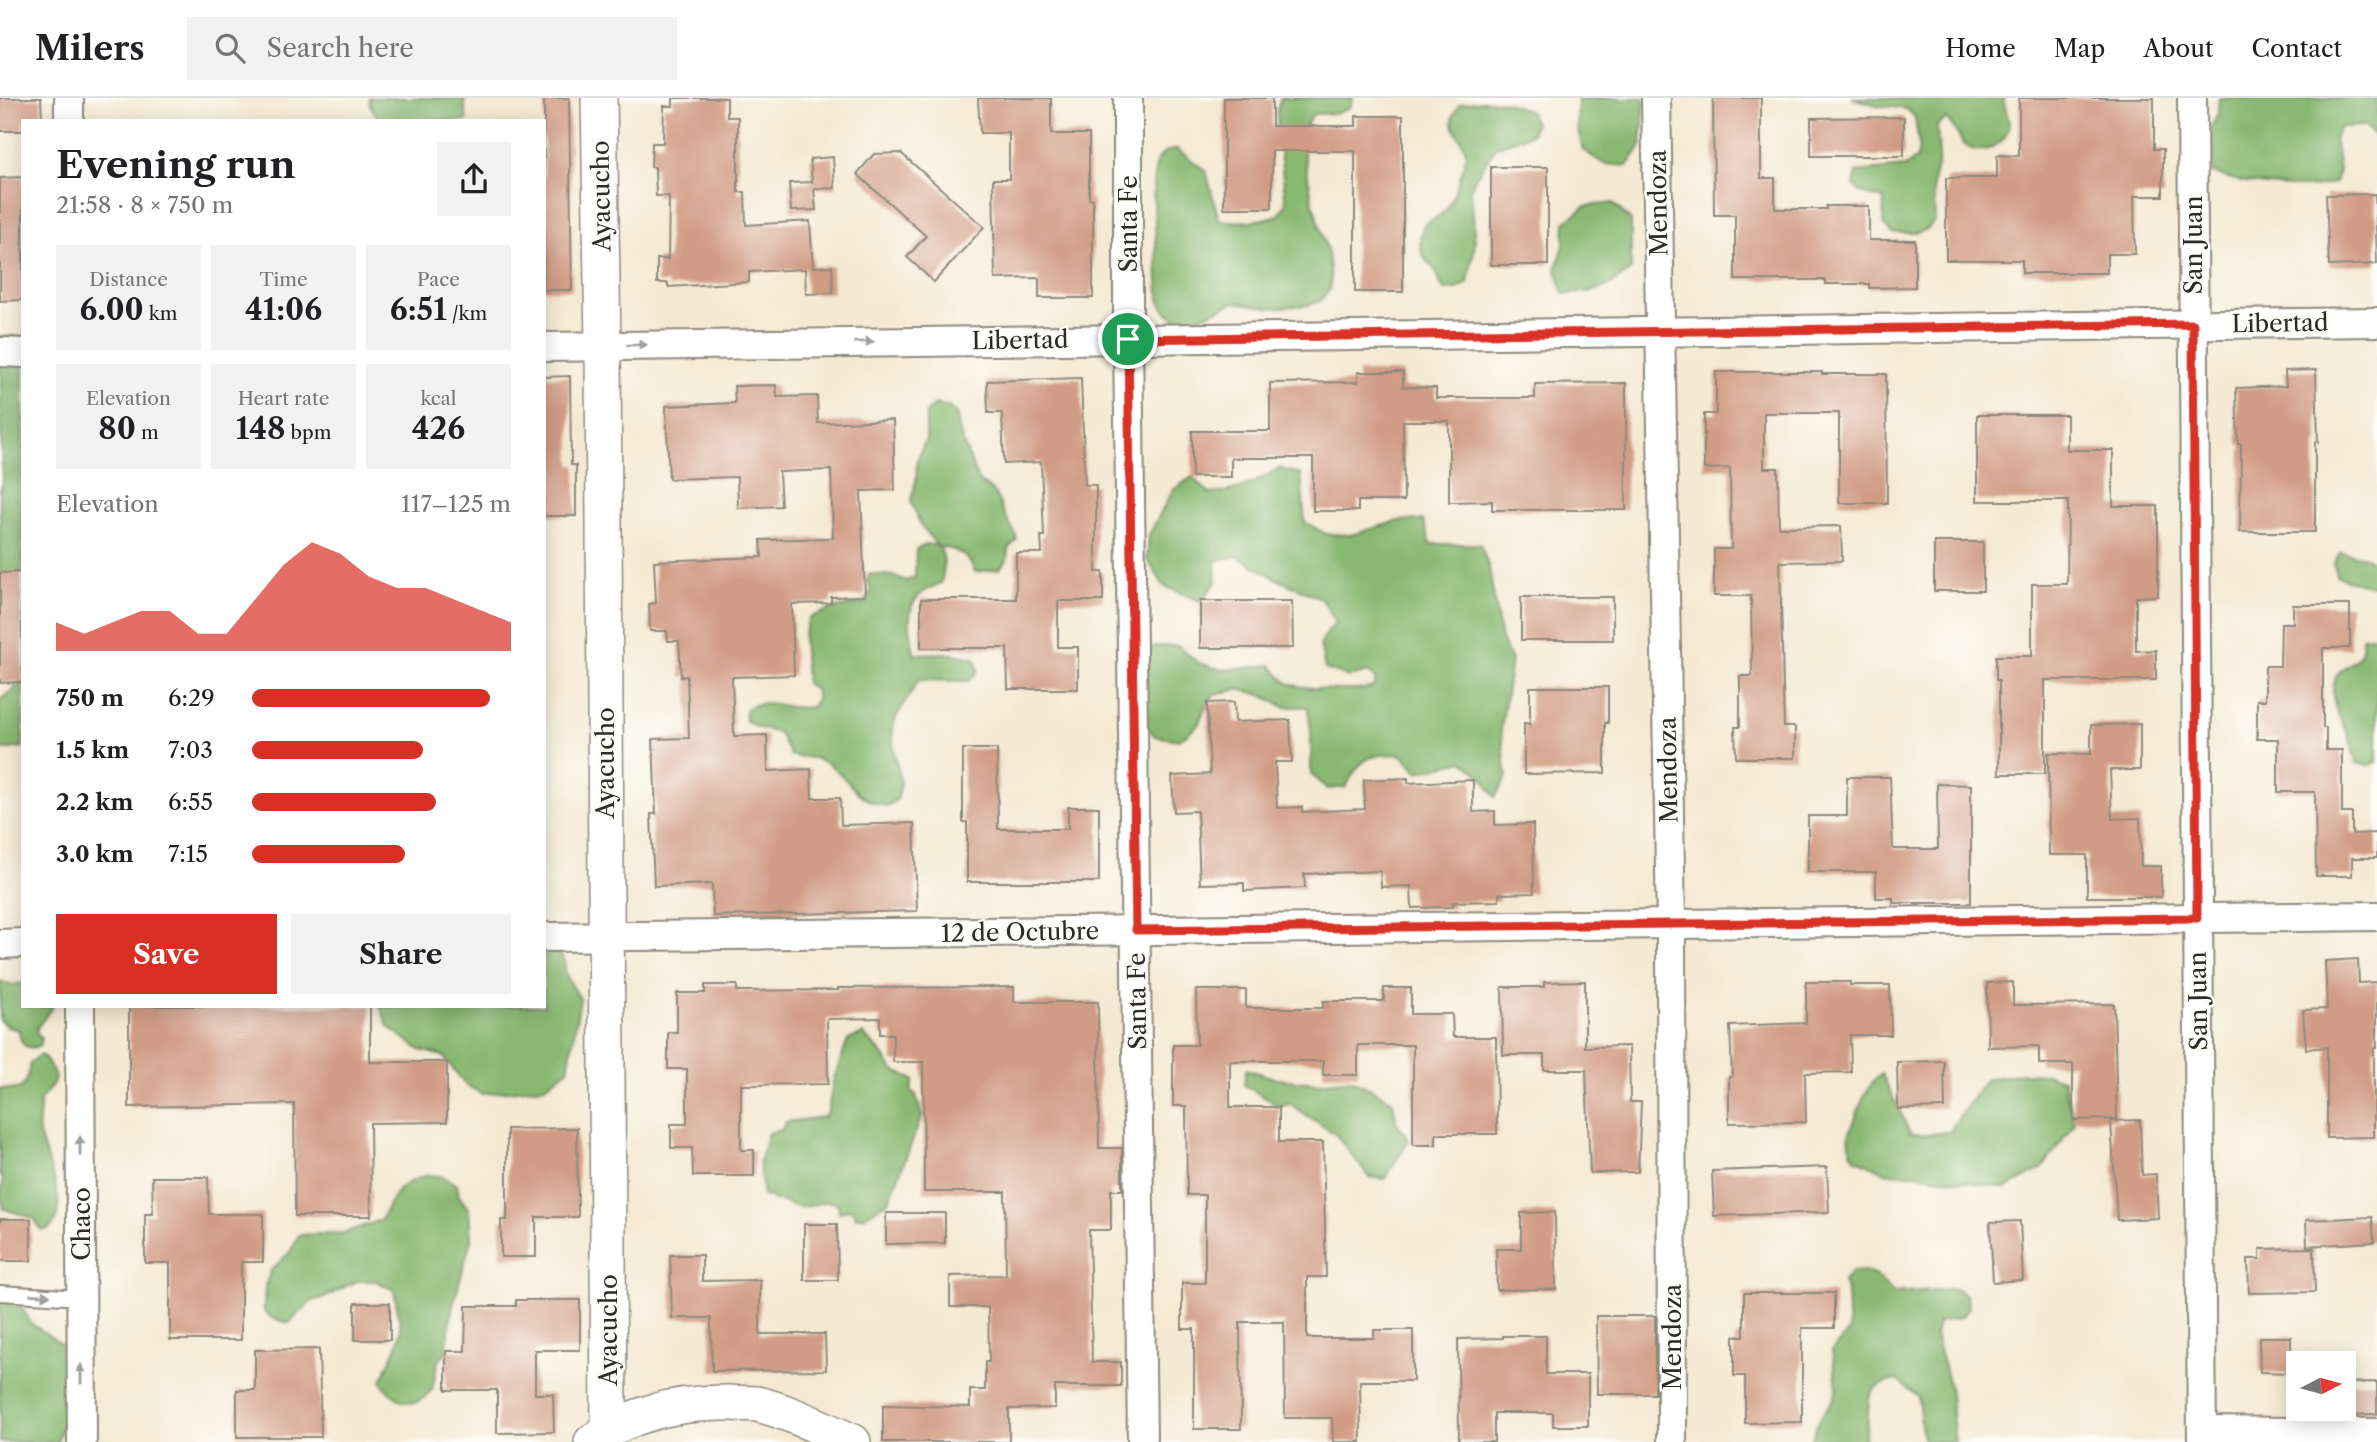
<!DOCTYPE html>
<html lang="en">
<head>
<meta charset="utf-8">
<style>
	:root { --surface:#fff; --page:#f2f2f2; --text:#202124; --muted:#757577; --line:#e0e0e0; --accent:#d93025 }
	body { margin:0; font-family:"Libre Caslon Text",serif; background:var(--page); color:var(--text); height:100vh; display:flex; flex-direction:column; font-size:26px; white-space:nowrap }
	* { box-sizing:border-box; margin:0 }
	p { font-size:23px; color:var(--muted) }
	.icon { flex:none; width:38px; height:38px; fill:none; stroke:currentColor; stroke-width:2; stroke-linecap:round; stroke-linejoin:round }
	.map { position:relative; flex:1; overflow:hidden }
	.drawer { position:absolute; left:21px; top:21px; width:525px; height:889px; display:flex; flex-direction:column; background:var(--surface); border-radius:0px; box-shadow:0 4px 18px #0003 }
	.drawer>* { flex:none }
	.needle { width:46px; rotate:84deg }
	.buttons { position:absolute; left:2286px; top:1253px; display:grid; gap:14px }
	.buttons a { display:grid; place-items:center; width:70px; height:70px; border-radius:0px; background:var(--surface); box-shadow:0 4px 18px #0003; font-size:35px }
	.pin { position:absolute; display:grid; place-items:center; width:60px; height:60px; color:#fff; margin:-30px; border:4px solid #fff; border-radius:50%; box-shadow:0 2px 7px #0007 }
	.round { display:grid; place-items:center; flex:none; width:74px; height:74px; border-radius:0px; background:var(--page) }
	.headline { display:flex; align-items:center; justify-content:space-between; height:119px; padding:0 35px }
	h1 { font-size:38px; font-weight:700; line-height:52px }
	.stats { display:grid; grid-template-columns:repeat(3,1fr); gap:10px; height:119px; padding:7px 35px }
	.stats div { display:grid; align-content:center; border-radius:0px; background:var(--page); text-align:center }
	.stats b { font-size:30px; font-weight:700 }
	.stats small { font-size:19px; font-weight:400 }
	.stats p { font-size:19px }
	.chart { height:196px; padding:14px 35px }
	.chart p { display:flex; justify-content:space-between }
	.chart svg { width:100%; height:126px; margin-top:7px; fill:var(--accent); opacity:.7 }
	.cta { display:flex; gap:14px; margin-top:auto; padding:14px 35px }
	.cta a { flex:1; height:80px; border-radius:0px; background:var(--accent); color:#fff; font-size:28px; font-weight:700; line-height:80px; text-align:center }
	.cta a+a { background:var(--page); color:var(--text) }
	ul { padding:0 35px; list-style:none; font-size:23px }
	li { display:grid; grid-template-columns:112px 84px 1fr; align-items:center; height:52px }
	li i { height:18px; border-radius:9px; background:var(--accent) }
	header { display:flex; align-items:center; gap:42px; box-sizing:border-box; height:98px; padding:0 35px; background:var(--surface); border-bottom:2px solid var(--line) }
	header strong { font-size:33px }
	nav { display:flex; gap:38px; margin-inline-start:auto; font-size:24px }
	.search { width:490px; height:63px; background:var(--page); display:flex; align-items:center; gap:18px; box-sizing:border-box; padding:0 24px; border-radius:0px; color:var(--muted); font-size:26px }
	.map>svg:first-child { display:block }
</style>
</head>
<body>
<header>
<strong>Milers</strong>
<div class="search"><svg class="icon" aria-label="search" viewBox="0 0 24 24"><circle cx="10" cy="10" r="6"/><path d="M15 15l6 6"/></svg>Search here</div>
<nav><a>Home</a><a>Map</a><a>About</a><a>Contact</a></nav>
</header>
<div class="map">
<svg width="2377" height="1344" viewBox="0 0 2377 1344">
	<rect width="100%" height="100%" fill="#fdfcf7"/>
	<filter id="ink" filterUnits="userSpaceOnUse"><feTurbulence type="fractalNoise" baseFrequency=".0143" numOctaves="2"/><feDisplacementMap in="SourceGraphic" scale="14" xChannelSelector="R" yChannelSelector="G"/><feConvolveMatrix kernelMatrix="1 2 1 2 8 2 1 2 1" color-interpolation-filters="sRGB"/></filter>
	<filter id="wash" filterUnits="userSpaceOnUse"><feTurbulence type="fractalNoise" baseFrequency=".00686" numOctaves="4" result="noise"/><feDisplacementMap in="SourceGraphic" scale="28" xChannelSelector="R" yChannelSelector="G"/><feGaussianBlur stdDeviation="1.57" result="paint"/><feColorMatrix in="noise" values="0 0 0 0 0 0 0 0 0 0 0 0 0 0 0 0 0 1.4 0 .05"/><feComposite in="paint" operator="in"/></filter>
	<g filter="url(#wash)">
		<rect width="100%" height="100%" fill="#f4e9d2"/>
		<g fill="#88b871" stroke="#5a724e" stroke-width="2">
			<path d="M369,0H464L467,23H380L370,7Z"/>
			<path d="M1281,0H1353L1349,10L1338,15L1313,16L1303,33L1302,45L1313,106L1328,155L1331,181L1329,193L1320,203L1308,207L1272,210L1235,204L1200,219L1175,221L1165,212L1159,202L1153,87L1157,62L1165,54L1177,51L1206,73L1219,122C1238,125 1260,123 1279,117L1286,106L1278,35L1277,12Z"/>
			<path d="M1578,0H1645L1641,48L1627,68L1604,66L1583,52L1577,29Z"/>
			<path d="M1852,0H2003C2004,9 2009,18 2009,28C2007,47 1981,59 1966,48C1957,40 1956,28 1946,21L1937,28L1939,60L1933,84L1935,121L1928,131L1916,135H1892L1883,126L1884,101L1861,95L1854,87L1857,74L1905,69L1917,60L1919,48L1915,19L1907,11L1877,7Z"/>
			<path d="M2219,0H2377V39L2364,28L2340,29L2334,40L2339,73L2335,84C2308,95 2240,86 2213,75L2206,39L2218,16Z"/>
			<path d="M1483,3L1507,4L1530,14L1535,25L1531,36L1496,49L1475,81L1471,92L1475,145L1468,185L1457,191L1444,192C1439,185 1439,179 1435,172C1433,169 1429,166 1427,164C1418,152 1419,139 1424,127C1431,122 1441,118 1446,112C1451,106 1467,62 1466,55C1462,33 1442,30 1460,6Z"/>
			<path d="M1613,105L1631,123V172C1606,192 1597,194 1564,196L1556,171L1564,148L1565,124L1586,108Z"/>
			<path d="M0,238L23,239V471L0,486V392L2,387Z"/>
			<path d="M935,306L947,308L956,315L961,339L979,384C999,394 997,403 1007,421C1011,429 1015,432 1017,442L1008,451L1007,462L999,471L975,474C969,457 957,450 939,449C946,461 944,472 941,485C901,500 909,521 914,556L948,555L975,560L978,573L969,583L918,582C911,598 895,615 893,631C890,656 906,679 897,702L886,708C851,701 853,682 828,666C816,658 803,660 790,657L779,635L756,629L745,622L746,611C769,597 787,614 812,609L816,601V593L806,585L803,539L809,520L831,511L863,505L870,496L871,489L867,483L869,476L894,478L906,483L915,479L916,451L927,446L937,448L920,426L911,404L917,377L916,365L926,341V315Z"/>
			<path d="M1279,370L1301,377L1305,424L1326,436L1351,437L1398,423L1423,422L1431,446H1480L1489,470L1501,542L1511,562L1501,631L1507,679L1495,699L1482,679L1463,663L1418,674L1401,656C1367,657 1361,659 1346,689L1328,691L1311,676V633L1308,609H1284L1262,597L1238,591L1214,597L1207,605L1198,627L1179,642L1155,638L1137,617L1136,564L1155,548H1179L1198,565L1223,572L1271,567C1276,573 1283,583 1290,586C1305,591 1354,594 1369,590C1375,589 1374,587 1376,582L1369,574L1349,579L1325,571L1320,546L1335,524L1322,501L1279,482L1237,458L1215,463L1216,485L1200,503L1164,488L1147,461L1149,437L1173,392L1192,379L1210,396C1239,393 1254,386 1279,370Z"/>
			<path d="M2340,454L2365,459L2377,466V489L2346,482L2336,477L2334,465Z"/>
			<path d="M2377,537V664L2370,667L2357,665C2352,656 2353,648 2349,639C2341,620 2328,605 2335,582C2342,560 2366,570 2362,539Z"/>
			<path d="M23,584V649L0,652V602Z"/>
			<path d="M544,847H554L564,862L566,877L580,901L568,972L543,989L481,996L465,986L443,958L420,952L388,928L380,908H544Z"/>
			<path d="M0,883L11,887L23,885V908H53L37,930V936L41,940V947C26,954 20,946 19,932L8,929L0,922Z"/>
			<path d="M863,936L880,953L893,972L914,982L911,992L916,997L922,1018L889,1103L865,1118L856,1119L853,1111L839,1114L838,1106C825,1100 816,1108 803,1109C793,1110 785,1102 774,1103L770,1099L763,1098L759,1064L768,1035L782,1032L786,1024L824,1019L828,1013L833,983L848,942Z"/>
			<path d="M39,957L44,959C61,982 56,982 40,1002C41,1013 37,1025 39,1035C44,1059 76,1118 46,1132L40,1131L34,1120L4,1111L1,1099L3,1081L0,1076V990C24,995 27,987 30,966Z"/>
			<path d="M1246,971L1277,981L1317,985L1352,981L1393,1003L1396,1023L1409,1042L1385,1081L1369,1079L1336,1037L1289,1005L1279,1008L1244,987Z"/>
			<path d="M2023,975L2047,976L2063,981L2074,1025L2043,1070L2006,1090L1915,1076L1887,1075L1855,1060L1851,1053L1849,1037L1864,998L1874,982L1882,976L1910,1035L1922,1037L1949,1034L1986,981Z"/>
			<path d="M428,1077L441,1078L457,1087L459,1098L469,1111L471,1142L452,1211L446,1253L438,1264L432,1292C428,1295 423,1301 419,1303C405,1309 387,1295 381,1283L397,1248L401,1231L394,1192L376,1183H356L326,1199L312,1203L289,1225L274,1221L264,1214L265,1188L271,1172L290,1154L299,1137L344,1135L381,1122C396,1093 396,1087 428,1077Z"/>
			<path d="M1865,1173L1876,1178L1894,1195L1956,1190L1966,1197L1969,1210L1961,1219L1938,1224L1935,1237L1949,1287L1955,1344H1923L1918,1299L1897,1282C1862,1288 1871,1301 1867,1327C1866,1333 1864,1338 1864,1344H1810L1818,1323L1834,1301L1837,1289L1832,1252L1849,1233L1847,1196L1843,1183L1852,1174Z"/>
			<path d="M0,1200L19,1205L31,1225L64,1248C71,1285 69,1308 57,1344H0Z"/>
		</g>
		<g id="blocks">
			<g fill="#d19c85">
				<path d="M0,0H41L42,23H23V33H0Z"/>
				<path d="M544,0H569L572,192H544Z"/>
				<path d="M673,0H727V19H738V94H745L746,127L810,123L813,169L832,168L833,195L806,196L805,171L749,174V184L668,189V185H657V161H668L669,98H656L655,69H651L652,45H663L664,8H673Z"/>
				<path d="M978,0H1051V36H1089V101H1093V200H1039V180L995,181L993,81H1009V35H980Z"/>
				<path d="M1224,0H1272V28H1356V18H1403V194H1355V53H1272V110H1224Z"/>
				<path d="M1713,0H1761V80H1775V111H1826V108H1869V142H1915V189L1869,190V186H1826V182H1735V117H1714Z"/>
				<path d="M2019,0H2154V51H2163V98H2134L2135,156H2107V175H2022V162H1946V80H1997V57L2019,58Z"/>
				<path d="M1904,19V58H1811V20Z"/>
				<path d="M901,55L984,129L934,184L907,159L926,138L857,76L874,56Z"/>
				<path d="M833,59L835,90L814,91L816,112L791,113L789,85L812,84L810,61Z"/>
				<rect x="1491" y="69" width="57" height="98"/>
				<path d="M23,79V202L0,203V80Z"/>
				<path d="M2375,96L2377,166L2329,168L2326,97Z"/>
				<path d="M2316,272L2318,344H2315V434H2240L2241,346H2238L2236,290L2286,288L2285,273Z"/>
				<path d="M1358,274H1403V289L1436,290V300H1535V286L1626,285V412H1492V403L1449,404V323H1403L1404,403H1358V413H1313V360H1231V379H1192V333H1270V285L1358,284Z"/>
				<path d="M1716,274H1822V276H1886L1887,405H1839V315H1764V370H1778L1779,429L1841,428L1842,463L1780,464L1784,629H1795V660H1736L1735,629H1740V578H1752L1751,498H1714V451H1731L1730,370L1704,371V316H1716Z"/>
				<path d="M570,278L571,367H576V418H544V279Z"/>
				<path d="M1081,280L1085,387H1096V474H1103V503H1058V549H1078V591H1008L1007,550H921V501H1016V455H1042L1041,438H1044L1041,364L1004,366L1002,315H988L987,283Z"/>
				<path d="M776,287L777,299L817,298L818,325L893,322L895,392L861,393L865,498L831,499V505L792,506L794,577L732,579L734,638L767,637L768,673L811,671L812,700H840L841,727L914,725L917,813L713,818L712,786L654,788L651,716H656L653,641L689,640L687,578L681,579L679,543H668L667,533H650L649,506L656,505L654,463L762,459L761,442L833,440L831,372L779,374L781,408L738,410L737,379L669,381L666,308L735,305L734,288Z"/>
				<path d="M1977,317H2067V352H2113V408H2158V498L2136,499V553L2156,552V582H2045V676H1999V582H1996V558H2032V486H2067L2068,403H1977Z"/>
				<rect x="1934" y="444" width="49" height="49"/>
				<path d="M21,474L23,584L0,585V475Z"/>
				<rect x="1521" y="499" width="92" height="43"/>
				<path d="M1200,503H1292L1293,550H1200Z"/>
				<path d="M2293,507H2350V550H2323V630H2326V652H2342V715H2352V736L2377,735V760H2352V778H2316L2315,694H2278V641H2257V602H2265V568H2280L2281,525H2293Z"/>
				<path d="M1530,589H1608V625H1605V675L1524,676V625L1530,626Z"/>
				<path d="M1234,604L1235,624L1290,622L1292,664H1275L1277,710L1302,709V714L1365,711L1364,682L1408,680V685L1473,682V714L1495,713V727L1533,726L1534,795L1499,796V803L1453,804V809L1412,810L1411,788L1381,789L1380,773L1304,776L1305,790L1244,793V785L1200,786L1197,713L1174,714L1172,678L1210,676L1207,605Z"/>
				<path d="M2140,626V672H2110L2112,721L2140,720L2141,768H2161V799H2087V757H2049L2048,655L2091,656V627Z"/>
				<path d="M963,651H997L998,731H1068V709H1099V784H967V724H963Z"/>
				<path d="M1847,679H1890L1893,751H1938L1937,686L1971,687V805H1893V800H1876V774H1808V718H1847Z"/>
				<path d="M2358,861L2359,885L2377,884V950H2374V1039L2327,1040V949L2306,951L2303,912L2327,911L2325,863Z"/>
				<path d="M1585,883V949L1629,948L1630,1004H1641L1638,1074L1590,1075L1586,972H1544V957H1503L1502,889H1544V884Z"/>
				<path d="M1806,884H1850V887H1890L1891,937H1850L1851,974L1805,975L1806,1024L1729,1025V979H1732L1730,928L1806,925Z"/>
				<path d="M2013,884V907L2114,906L2117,1021L2073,1022V966H2039V948L1988,949L1987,885Z"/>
				<path d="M705,887H737V893L838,892V890L1014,889V904H1098L1099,1050H1122V1092H1111V1132H1089L1092,1264H1121V1288H1055V1310L1009,1311V1344H883V1307L970,1309V1292H985V1264H989L988,1209H950V1178L1006,1177L1005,1094H924L923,964H893V936H880V920L827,921L828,986L741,987V1052H754V1078H693L692,1050H671V1026H687V971H668V934H677V895H705Z"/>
				<path d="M1384,890H1411V916H1452L1453,939H1496L1497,1036H1436V1047H1413V947H1358V977H1323V963H1230V1009H1279V1044H1323L1326,1179H1307V1240H1374V1232H1413V1283H1360L1361,1344H1333L1332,1320H1285L1284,1224H1240L1241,1331H1194V1231H1182V1185H1205V1097H1187L1186,1008H1173V947H1197L1196,892H1246V910H1323V903H1384Z"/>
				<path d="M129,908H370V964H447V1024L370,1025L371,1118H295L294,1006L129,1009Z"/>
				<path d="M1944,963L1945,1010L1898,1011L1897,964Z"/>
				<path d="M2140,1022L2142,1077L2156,1076L2158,1120L2117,1122L2111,1023Z"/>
				<path d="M577,1030L578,1119H536V1159H501V1122H507V1031Z"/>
				<path d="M1827,1069L1829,1114L1714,1118L1712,1073Z"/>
				<path d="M152,1079H208L209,1116H263V1164H241V1242H170V1165H145V1116H153Z"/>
				<path d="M1555,1114L1556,1191L1497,1192L1496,1151H1521V1115Z"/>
				<path d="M886,1115H945V1145L886,1146Z"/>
				<path d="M2372,1119L2374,1144L2307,1148L2306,1122Z"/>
				<rect x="0" y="1121" width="31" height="42"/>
				<path d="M2020,1123L2023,1182L1993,1184L1990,1124Z"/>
				<path d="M804,1126H837L838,1182H804Z"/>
				<path d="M2314,1150L2315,1194L2249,1195L2248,1161H2260V1151Z"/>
				<path d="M670,1157H702V1183L760,1182V1236H825L826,1272L712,1273L711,1220H672Z"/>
				<path d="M1744,1195H1834V1230H1802V1324L1745,1325V1278H1734V1238H1744Z"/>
				<path d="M516,1202H580V1252H535V1296H553L554,1334L497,1335V1292H446V1253H465L466,1208H516Z"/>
				<rect x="355" y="1205" width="35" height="37"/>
				<path d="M1596,1218H1655V1296H1597Z"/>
				<path d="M1503,1238H1546V1276H1588V1328H1553V1315H1494V1344H1459L1458,1241L1503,1240Z"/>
				<path d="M2259,1239H2291V1275L2260,1274Z"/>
				<path d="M319,1251L321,1339H237V1292H255V1252Z"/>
				<path d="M2377,1284V1316L2350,1317L2349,1285Z"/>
			</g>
		</g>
	</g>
	<g filter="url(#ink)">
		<use href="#blocks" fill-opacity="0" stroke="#908a7e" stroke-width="2"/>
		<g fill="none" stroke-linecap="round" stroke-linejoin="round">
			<g stroke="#908a7e" stroke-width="18">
				<path id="service" d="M0,1195L81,1200"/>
			</g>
			<g stroke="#908a7e" stroke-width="32">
				<g id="minor">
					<path d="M69,0V23"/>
					<path d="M1128,0V241L1142,1344"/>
					<path d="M1656,0L1671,827L1672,1344"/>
					<path d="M2192,0L2202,1344"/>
					<path d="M544,249L2377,224"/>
					<path d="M0,254L23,255"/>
					<path d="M544,839L2377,818"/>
					<path d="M0,846L23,845"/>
					<path d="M80,908L82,1344"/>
					<path d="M2202,1333L2377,1335"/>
				</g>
			</g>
			<g stroke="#908a7e" stroke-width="38">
				<g id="tertiary">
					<path d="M599,0L603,248L609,1331"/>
					<path d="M592,1344C632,1313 680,1304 730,1305C738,1306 748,1305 757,1306C788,1313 823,1331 853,1344"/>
				</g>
			</g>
			<use href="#service" stroke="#fff" stroke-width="14"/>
			<use href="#minor" stroke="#fff" stroke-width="28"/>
			<use href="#tertiary" stroke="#fff" stroke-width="35"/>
		</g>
		<defs><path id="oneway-solid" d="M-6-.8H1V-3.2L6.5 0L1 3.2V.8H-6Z" transform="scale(1.75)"/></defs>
		<g fill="#a0a0a0">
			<use href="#oneway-solid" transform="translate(864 244) rotate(-1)"/>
			<use href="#oneway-solid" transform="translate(637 247) rotate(-1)"/>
			<use href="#oneway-solid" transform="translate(80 1048) rotate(-90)"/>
			<use href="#oneway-solid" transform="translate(40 1197) rotate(3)"/>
			<use href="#oneway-solid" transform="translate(81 1276) rotate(-90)"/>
		</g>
	</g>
	<g fill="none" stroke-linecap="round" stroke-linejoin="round" filter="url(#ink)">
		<g stroke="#fff" stroke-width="14">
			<path id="route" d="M2193,226L2197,820L1136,832L1128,241Z"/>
		</g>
		<use href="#route" stroke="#d93025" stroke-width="9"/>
	</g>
	<g text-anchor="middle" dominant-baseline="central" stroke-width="5" stroke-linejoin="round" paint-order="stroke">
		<g font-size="24" fill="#2b2b2b" stroke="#fdfcf7">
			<text transform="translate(601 98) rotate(-91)">Ayacucho</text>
			<text transform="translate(1658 105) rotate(-91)">Mendoza</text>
			<text transform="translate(1128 126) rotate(-90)">Santa Fe</text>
			<text transform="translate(2193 147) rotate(-90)">San Juan</text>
			<text transform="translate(2280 225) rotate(-1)">Libertad</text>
			<text transform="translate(1020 242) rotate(-1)">Libertad</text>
			<text transform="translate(605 665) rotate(-90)">Ayacucho</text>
			<text transform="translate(1668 672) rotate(-91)">Mendoza</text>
			<text transform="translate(1020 834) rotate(-1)">12 de Octubre</text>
			<text transform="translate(1137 903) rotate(-91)">Santa Fe</text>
			<text transform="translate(2198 903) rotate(-91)">San Juan</text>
			<text transform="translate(81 1126) rotate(-90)">Chaco</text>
			<text transform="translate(608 1232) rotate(-90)">Ayacucho</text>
			<text transform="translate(1672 1239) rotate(-90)">Mendoza</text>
		</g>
	</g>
</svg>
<div class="buttons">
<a><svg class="needle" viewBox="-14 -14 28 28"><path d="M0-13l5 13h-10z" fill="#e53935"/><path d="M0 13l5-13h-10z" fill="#757577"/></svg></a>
</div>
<div class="pin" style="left:1128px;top:241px;background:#1e9e55"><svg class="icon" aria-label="arrive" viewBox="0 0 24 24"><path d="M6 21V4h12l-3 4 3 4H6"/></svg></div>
<section class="drawer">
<div class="headline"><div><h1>Evening run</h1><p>21:58 · 8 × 750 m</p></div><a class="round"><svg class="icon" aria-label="share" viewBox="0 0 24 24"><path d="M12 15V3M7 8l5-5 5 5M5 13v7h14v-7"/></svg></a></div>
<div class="stats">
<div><p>Distance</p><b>6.00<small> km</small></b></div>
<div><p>Time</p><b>41:06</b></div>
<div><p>Pace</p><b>6:51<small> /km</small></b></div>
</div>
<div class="stats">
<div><p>Elevation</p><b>80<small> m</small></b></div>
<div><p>Heart rate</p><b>148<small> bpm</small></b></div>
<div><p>kcal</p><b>426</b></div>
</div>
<div class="chart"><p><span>Elevation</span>117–125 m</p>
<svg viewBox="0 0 160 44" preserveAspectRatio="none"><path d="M0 44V34L10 38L20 34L30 30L40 30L50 38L60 38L70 26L80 14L90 6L100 10L110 18L120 22L130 22L140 26L150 30L160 34V44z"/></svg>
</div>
<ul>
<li><b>750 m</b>6:29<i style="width:92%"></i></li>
<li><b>1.5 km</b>7:03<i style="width:66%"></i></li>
<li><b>2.2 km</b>6:55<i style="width:71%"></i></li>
<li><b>3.0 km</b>7:15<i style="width:59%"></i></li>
</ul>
<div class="cta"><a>Save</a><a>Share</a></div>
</section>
</div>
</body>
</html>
